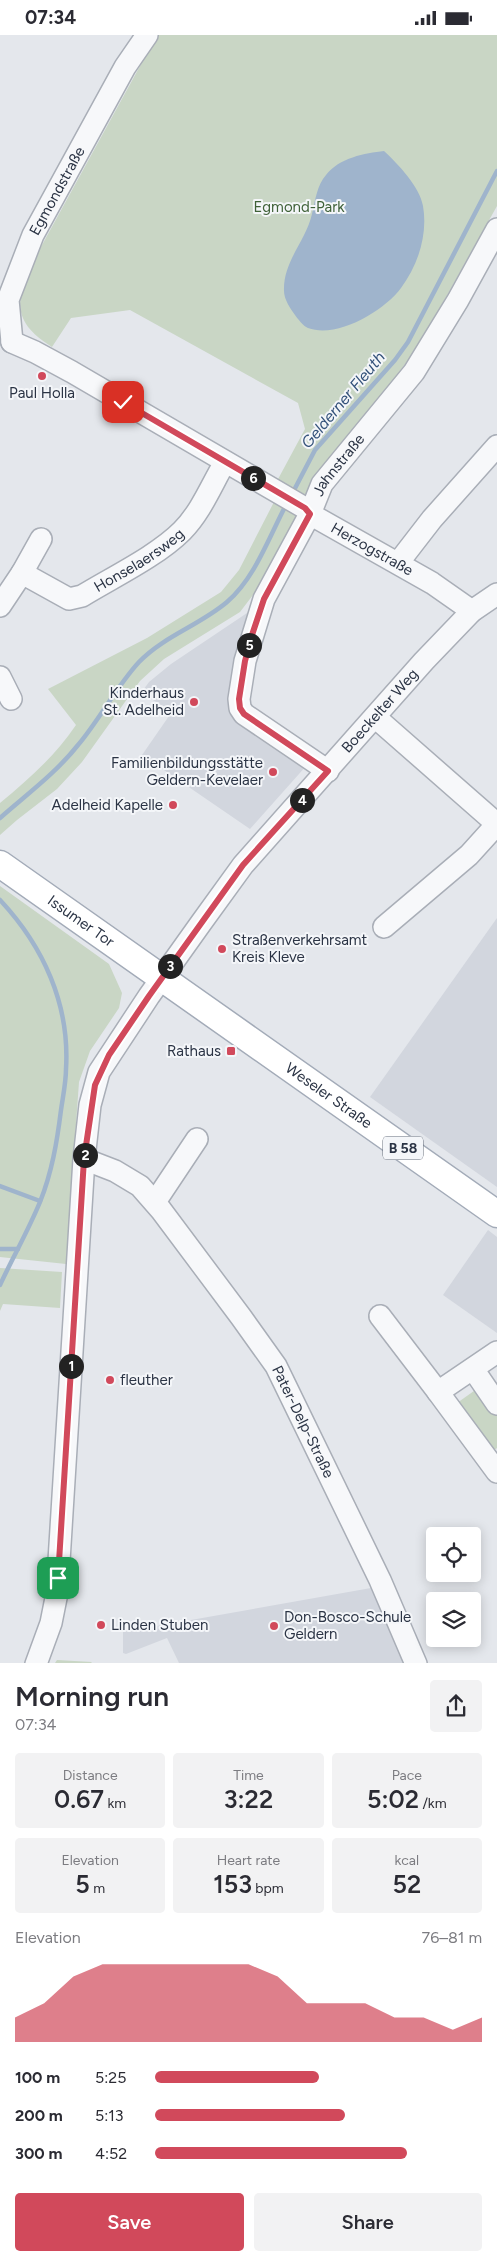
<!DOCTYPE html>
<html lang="en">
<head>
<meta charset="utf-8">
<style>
	:root { --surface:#fff; --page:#f2f2f3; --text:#2b2b33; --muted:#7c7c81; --accent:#d1495b }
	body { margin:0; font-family:Figtree,sans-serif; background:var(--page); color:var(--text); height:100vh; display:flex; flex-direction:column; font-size:19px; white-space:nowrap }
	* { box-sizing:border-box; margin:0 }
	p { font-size:16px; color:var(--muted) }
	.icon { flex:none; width:28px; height:28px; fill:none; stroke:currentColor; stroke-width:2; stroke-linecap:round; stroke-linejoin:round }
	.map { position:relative; height:1628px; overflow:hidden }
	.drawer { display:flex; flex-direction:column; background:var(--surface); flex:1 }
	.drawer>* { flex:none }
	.controls { position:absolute; left:426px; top:1492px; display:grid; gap:10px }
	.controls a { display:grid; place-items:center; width:55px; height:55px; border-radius:5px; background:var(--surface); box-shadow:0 2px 12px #0003; font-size:25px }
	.pin { position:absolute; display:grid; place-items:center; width:42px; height:42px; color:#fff; margin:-21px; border-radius:10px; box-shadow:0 2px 8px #0006 }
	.km { position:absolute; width:25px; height:25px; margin:-12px; border-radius:50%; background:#222; color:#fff; font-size:14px; line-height:25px; text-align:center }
	.round { display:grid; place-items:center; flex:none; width:52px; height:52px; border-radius:5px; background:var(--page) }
	.headline { display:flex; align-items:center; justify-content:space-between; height:85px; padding:0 15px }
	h1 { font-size:28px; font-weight:600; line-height:38px }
	.metrics { display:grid; grid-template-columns:repeat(3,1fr); gap:8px; height:85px; padding:5px 15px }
	.metrics div { display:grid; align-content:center; border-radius:5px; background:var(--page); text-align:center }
	.metrics b { font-size:25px; font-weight:600 }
	.metrics small { font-size:14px; font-weight:400 }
	.metrics p { font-size:14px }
	.chart { height:140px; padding:10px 15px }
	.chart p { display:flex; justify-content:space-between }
	.chart svg { width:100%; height:90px; margin-top:5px; fill:var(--accent); opacity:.7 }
	.action { display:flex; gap:10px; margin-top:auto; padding:10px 15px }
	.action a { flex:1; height:58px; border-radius:5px; background:var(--accent); color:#fff; font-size:20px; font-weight:600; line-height:58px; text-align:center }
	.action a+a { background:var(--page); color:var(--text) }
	ul { padding:0 15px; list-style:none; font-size:16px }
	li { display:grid; grid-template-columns:80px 60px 1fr; align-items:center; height:38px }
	li i { height:12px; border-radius:6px; background:var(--accent) }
	.status { display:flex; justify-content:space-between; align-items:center; height:35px; padding:0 25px; background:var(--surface); direction:ltr }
	.status svg { height:14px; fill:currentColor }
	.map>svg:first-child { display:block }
</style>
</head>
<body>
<div class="status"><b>07:34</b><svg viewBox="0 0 49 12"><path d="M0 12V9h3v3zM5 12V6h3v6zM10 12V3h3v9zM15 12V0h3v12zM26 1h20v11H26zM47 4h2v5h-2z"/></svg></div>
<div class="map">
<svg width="497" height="1629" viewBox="0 0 497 1629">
	<rect width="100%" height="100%" fill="#e4e7ec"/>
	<g fill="#d2d6de">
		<path d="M250,576L230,661L307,730L250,794L142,720L169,681L168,674L141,658L149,647L171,629Z"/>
		<path d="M497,883V1152L370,1062Z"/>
		<path d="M488,1195L497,1202V1298L443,1260Z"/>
		<path d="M371,1553L406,1628H179L167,1603L126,1619L123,1618V1597Z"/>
	</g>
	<g fill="#c9d6c5">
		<path d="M157,0H497V171L421,307L308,464L277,446L305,394L298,368L130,275L71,283L52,312C21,292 14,277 25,241Z"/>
		<path d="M275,465L298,478L262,548L240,577L164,624L140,646L82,727L57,754L17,785L0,800V768C29,744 55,721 76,690L48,654L147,603L221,557L239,535Z"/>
		<path d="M0,851L109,929L122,958L119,973L90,1016L79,1047L66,1229L0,1222Z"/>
		<path d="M0,1233L62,1237L60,1273L3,1269L0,1276Z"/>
		<path d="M481,1351L497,1375V1413L490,1418L457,1368Z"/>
		<path d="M57,1625L92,1627L91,1628H55Z"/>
	</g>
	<path fill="#9fb4cc" d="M384,116C398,129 420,152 423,171C428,200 418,230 401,253C384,276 337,304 308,293C303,291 298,284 295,280C290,273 284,264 284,256C283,226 306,206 312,179C315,166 317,150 326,140C339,123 365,118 384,116Z"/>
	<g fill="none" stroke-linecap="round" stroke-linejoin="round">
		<g stroke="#9fb4cc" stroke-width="4.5">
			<path d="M292,459L315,415L395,325L408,307L497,136"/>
			<path d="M0,783C26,760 56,738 78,710C100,684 116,652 139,627C164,601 200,590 227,567C255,543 269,502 286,470"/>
			<path d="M0,865C43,911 70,969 66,1034C66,1047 63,1061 61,1075C57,1107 52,1137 40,1167C28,1196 13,1222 0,1250"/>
			<path d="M0,1151L40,1166"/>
			<path d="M0,1214H18"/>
		</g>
		<g stroke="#a9aeb7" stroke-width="24">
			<g id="minor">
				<path id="s1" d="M12,307L35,317L72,337L305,473L310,479L432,548L472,576"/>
				<path id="s2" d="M12,307L8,265L33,200L125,32L147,0"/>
				<path d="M398,528L432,484L497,411"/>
				<path d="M22,538L41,504"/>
				<path id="s3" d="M0,571L22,538L69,564L82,561C113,542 157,521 182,496C201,477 212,449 225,427"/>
				<path d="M0,642L11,664"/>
				<path d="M375,682L497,789"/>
				<path id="s4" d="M328,736L244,679L240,673L239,664L245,626L264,564L310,479L322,449L414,337L458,265L497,194"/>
				<path d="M384,892L469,820L497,789"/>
				<path id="s5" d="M84,1124L115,1136L140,1151L161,1175L241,1282L276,1331L380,1545L416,1629"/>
				<path d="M155,1167L197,1104"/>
				<path d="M380,1281L438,1357"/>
				<path d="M497,1317L438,1357L497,1437"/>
				<path d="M473,1334L497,1369"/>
				<path id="s6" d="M36,1629L51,1588L57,1558L84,1124L90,1070L99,1037L149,961L201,888L243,830L424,626L472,576L497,559"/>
			</g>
		</g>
		<g stroke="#a3abb8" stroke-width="29">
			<g id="major">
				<path id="s7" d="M0,829L497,1179"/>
			</g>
		</g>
		<use href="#minor" stroke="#f7f8fa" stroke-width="21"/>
		<use href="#major" stroke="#fff" stroke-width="26"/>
	</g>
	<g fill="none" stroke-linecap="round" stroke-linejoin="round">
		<g stroke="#fff" stroke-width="10">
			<path id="route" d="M58,1543L84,1124L95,1050L109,1020L149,961L243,830L328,736L244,679L240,673L239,664L245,626L252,600L264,564L310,479L305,473L123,367"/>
		</g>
		<use href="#route" stroke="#d1495b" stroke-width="6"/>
	</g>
	<g fill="#d1495b" stroke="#f4f6f9" stroke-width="2">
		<circle cx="42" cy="341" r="5"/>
		<circle cx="194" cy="667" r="5"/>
		<circle cx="273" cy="737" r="5"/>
		<circle cx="173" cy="770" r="5"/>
		<circle cx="222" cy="914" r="5"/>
		<rect x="226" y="1011" width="10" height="10" rx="2.5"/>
		<circle cx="110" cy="1345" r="5"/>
		<circle cx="101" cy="1590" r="5"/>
		<circle cx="274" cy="1591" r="5"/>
	</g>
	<g text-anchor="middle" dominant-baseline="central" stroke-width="4" stroke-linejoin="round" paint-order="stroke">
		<rect fill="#f4f6f9" stroke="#676e7b" stroke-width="1" x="383" y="1101.5" width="40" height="23" rx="4"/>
		<g font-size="14" font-weight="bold" fill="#2b3445">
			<text x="403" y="1113">B 58</text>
		</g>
		<g font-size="15" fill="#2b3445" stroke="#f4f6f9">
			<text stroke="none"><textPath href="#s2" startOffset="162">Egmondstraße</textPath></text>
			<text stroke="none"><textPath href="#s4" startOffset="375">Jahnstraße</textPath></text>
			<text stroke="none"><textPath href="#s1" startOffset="416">Herzogstraße</textPath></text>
			<text stroke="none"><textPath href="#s3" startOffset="174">Honselaersweg</textPath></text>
			<text stroke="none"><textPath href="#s6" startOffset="1056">Boeckelter Weg</textPath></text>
			<text stroke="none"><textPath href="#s7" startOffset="99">Issumer Tor</textPath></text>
			<text stroke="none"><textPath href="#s7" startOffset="402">Weseler Straße</textPath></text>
			<text stroke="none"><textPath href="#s5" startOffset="350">Pater-Delp-Straße</textPath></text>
		</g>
		<g font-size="15" fill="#3f6138" stroke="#f4f6f9">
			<text x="299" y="172">Egmond-Park</text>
		</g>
		<g font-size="15" fill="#2b3445" stroke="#f4f6f9" text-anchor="end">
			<text x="42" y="358" text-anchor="middle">Paul Holla</text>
			<text x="184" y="658">Kinderhaus<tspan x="184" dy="17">St. Adelheid</tspan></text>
			<text x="263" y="728">Familienbildungsstätte<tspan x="263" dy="17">Geldern-Kevelaer</tspan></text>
			<text x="163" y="770">Adelheid Kapelle</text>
			<text x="232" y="905" text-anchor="start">Straßenverkehrsamt<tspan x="232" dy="17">Kreis Kleve</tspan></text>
			<text x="221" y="1016">Rathaus</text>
			<text x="120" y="1345" text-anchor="start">fleuther</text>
			<text x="284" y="1582" text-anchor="start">Don-Bosco-Schule<tspan x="284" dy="17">Geldern</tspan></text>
			<text x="111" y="1590" text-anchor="start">Linden Stuben</text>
		</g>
		<g font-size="16" font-style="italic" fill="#34527a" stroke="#f4f6f9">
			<text transform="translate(343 365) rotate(-50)">Gelderner Fleuth</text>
		</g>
	</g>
</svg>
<div class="controls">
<a><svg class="icon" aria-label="locate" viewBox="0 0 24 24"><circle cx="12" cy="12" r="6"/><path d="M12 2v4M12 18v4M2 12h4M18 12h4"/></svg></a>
<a><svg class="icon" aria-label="layers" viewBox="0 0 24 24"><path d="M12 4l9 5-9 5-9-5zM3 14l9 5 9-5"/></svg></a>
</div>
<div class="pin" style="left:58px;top:1543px;background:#1e9e55"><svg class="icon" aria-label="arrive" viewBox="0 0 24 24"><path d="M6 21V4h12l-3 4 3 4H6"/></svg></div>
<div class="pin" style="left:123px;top:367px;background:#d93025"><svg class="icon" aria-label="check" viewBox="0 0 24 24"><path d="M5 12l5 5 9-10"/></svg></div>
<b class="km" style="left:71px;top:1331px">1</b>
<b class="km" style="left:85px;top:1120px">2</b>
<b class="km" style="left:170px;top:931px">3</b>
<b class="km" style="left:302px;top:765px">4</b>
<b class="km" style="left:249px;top:610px">5</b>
<b class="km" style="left:253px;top:443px">6</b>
</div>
<section class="drawer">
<div class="headline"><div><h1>Morning run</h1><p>07:34</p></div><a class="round"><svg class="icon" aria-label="share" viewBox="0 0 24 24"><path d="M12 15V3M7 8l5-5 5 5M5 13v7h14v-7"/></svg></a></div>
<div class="metrics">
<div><p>Distance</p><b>0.67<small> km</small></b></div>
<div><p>Time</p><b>3:22</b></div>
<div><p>Pace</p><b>5:02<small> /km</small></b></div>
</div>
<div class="metrics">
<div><p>Elevation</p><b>5<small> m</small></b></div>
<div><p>Heart rate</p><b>153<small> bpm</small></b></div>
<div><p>kcal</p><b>52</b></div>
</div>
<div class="chart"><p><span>Elevation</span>76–81 m</p>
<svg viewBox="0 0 160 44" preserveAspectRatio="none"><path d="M0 44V32L10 25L20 12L30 6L40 6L50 6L60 6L70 6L80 6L90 12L100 25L110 25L120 25L130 32L140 32L150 38L160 32V44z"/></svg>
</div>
<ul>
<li><b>100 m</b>5:25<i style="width:50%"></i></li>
<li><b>200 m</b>5:13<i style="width:58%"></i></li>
<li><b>300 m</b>4:52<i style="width:77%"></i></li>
</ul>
<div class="action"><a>Save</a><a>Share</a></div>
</section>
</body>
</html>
